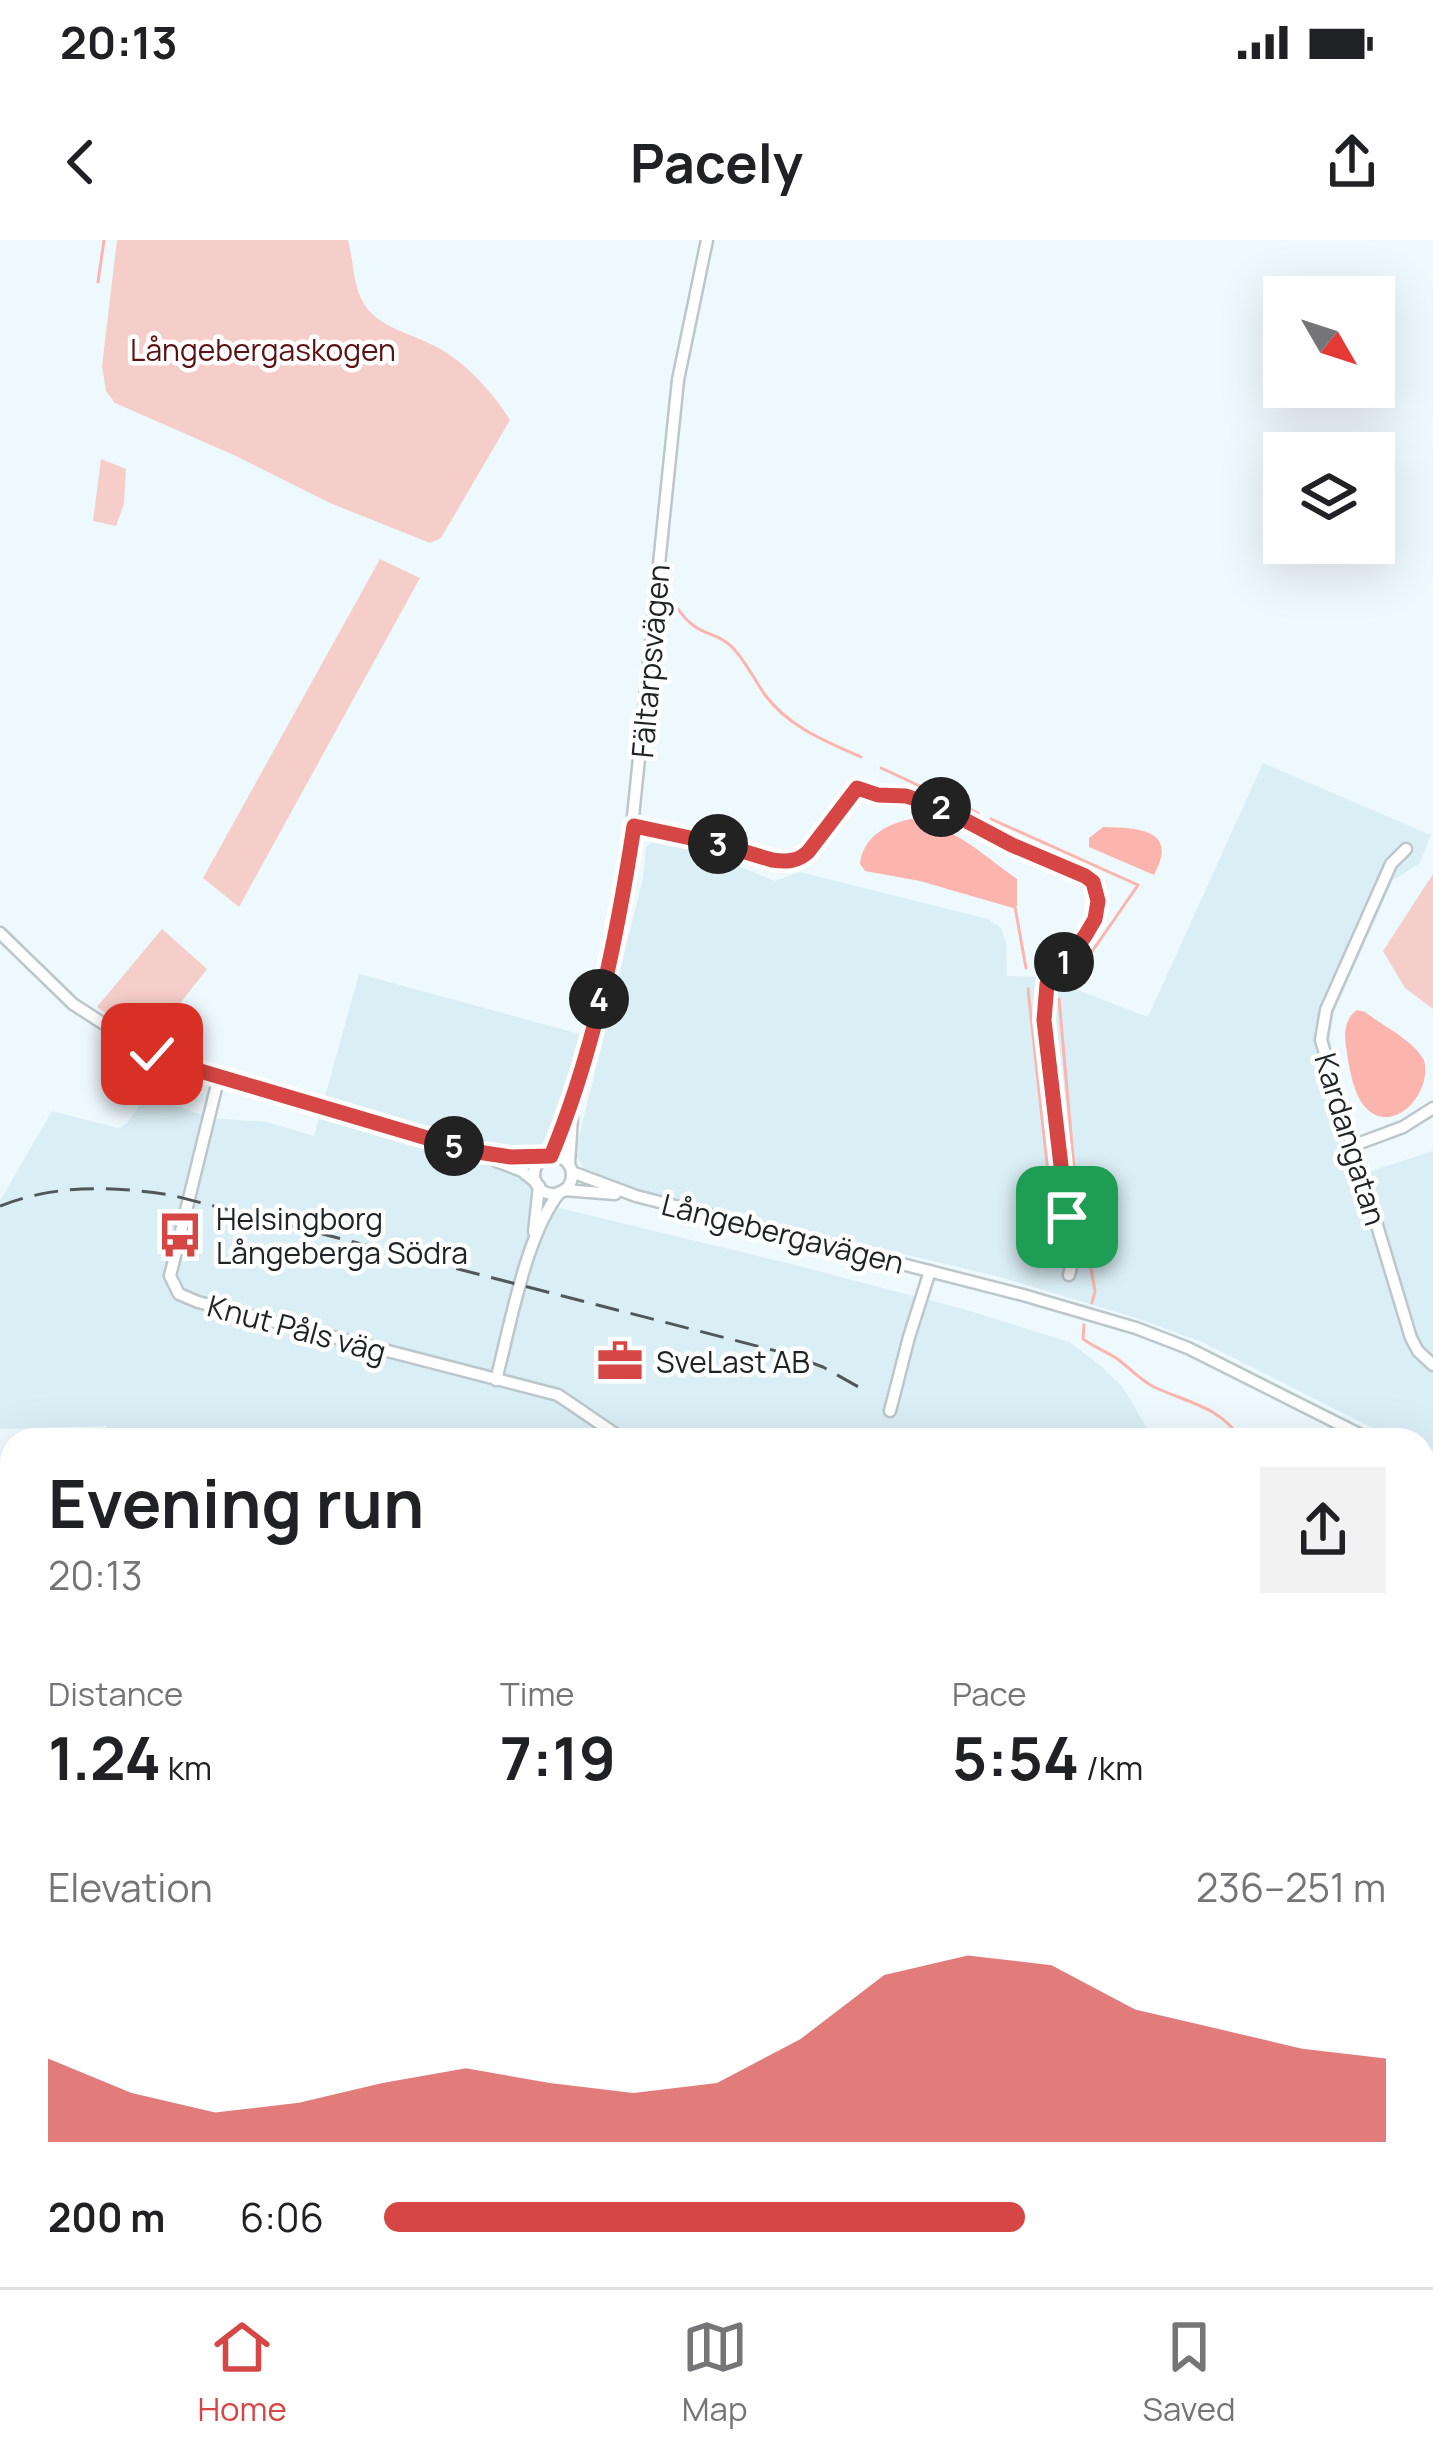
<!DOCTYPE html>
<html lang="en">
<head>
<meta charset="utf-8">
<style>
	:root { --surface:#fff; --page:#f2f2f2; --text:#202124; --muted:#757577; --line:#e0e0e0; --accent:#d54644 }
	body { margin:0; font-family:Manrope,sans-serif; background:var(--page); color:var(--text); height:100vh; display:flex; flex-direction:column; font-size:45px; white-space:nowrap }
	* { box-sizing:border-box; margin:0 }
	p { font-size:39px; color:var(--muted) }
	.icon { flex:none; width:66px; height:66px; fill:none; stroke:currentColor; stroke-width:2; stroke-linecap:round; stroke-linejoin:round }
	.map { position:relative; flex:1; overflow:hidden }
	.details { position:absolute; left:0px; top:1188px; width:1434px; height:861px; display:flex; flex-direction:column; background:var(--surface); border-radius:36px 36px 0 0; box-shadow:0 12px 48px #0002 }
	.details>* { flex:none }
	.needle { width:78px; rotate:129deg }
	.fabs { position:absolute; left:1263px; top:36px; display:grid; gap:24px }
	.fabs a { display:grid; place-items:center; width:132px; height:132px; border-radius:0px; background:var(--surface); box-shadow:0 12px 48px #0002; font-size:60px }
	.pin { position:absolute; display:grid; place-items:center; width:102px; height:102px; color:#fff; margin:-51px; border-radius:24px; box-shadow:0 6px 18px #0006 }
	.km { position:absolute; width:60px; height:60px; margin:-30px; border-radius:50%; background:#222; color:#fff; font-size:33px; line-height:60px; text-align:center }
	.round { display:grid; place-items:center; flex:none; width:126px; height:126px; border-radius:0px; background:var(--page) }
	.head { display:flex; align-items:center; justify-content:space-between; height:204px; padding:0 48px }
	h1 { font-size:66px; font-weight:700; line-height:90px }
	.figures { display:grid; grid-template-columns:repeat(3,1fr); gap:18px; height:204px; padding:12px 48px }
	.figures div { display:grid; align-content:center }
	.figures b { font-size:60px; font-weight:700 }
	.figures small { font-size:33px; font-weight:400 }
	.figures p { font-size:33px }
	.chart { height:336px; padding:24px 48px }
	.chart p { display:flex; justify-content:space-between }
	.chart svg { width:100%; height:216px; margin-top:12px; fill:var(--accent); opacity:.7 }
	ul { padding:0 48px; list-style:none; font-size:39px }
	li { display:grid; grid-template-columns:192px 144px 1fr; align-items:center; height:90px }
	li i { height:30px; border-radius:15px; background:var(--accent) }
	.status { display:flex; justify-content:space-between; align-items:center; height:84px; padding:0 60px; background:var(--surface); direction:ltr }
	.status svg { height:33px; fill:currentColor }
	header { display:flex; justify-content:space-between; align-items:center; height:156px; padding:0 48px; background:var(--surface); font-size:54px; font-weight:700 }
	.tab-bar { display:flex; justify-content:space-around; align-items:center; height:168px; border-top:3px solid var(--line); background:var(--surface); font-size:33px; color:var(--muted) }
	.tab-bar a { display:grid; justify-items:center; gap:6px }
	.tab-bar .current { color:var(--accent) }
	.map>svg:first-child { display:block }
</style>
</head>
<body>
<div class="status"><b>20:13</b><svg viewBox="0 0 49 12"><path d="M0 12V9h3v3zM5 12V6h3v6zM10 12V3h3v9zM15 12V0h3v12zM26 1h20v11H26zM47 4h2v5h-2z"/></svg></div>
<header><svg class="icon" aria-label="back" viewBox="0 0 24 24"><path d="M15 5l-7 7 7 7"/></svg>Pacely<svg class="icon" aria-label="share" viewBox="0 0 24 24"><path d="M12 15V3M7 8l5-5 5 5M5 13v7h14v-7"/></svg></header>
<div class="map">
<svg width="1433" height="2047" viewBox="0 0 1433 2047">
	<rect width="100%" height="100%" fill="#eef9fd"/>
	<g fill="#daeef5">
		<path d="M1263,523L1431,595L1420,623L1393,640L1334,772L1330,796L1333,819L1368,932L1433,911V1209L1427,1212L1422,1211V1200H1396L1202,1102L1136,1078L1000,1037L618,946L585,932L577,916L578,901L643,638L646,607L657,597L669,598L775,641L800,632L988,679L1001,688L1006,702L1007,736L1043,737L1148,777Z"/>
		<path d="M359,734L583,795L549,905L531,919L528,926L527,935L533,955L543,964L795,1025L963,1069L1069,1102L1101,1126L1122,1146L1154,1200H98L107,1186L0,1189V961L52,871L118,888L127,883L147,855L210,878L267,882L314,896Z"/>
	</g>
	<g fill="#f6cec9">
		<path d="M117,0H348C354,21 352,44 364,64C379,88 413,94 437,107C466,123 492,151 510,180L441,298L430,303L330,263L236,216L115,163L106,151L102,126Z"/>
		<path d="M101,219L126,229L124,264L116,286L93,281Z"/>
		<path d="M380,319L420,338L239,667L203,638Z"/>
		<path d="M1433,634V769L1405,748L1383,711Z"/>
		<path d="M162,689L207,729L150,802L97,767Z"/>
		<path d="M1422,1239L1433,1245V2047H1113L1099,2037H1422Z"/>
		<path d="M263,2037H988L1004,2047H255Z"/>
	</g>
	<g fill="#fcb5ae">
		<path d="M911,579C960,590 977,611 1017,639V666L1013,668L920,641L865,631L860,624C863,597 886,584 911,579Z"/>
		<path d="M1103,587C1136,588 1180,588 1154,635L1089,607V598Z"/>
		<path d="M1357,770L1365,772C1383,786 1413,800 1424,820C1433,854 1392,897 1365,867C1354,855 1349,828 1347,813C1344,796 1343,780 1357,770Z"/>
	</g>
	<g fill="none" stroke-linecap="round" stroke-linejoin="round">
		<g stroke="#fcb5ae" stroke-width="3">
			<path d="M98,42L104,0"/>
			<path d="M678,369C699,399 714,389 732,407C745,420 754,439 765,455C789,487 825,501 861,517"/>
			<path d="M881,528L978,573"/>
			<path d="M991,579L1138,645L1069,745"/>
			<path d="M1015,667L1026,728"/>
			<path d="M1028,749L1051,960"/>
			<path d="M1059,759L1075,939L1095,1051L1092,1063"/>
			<path d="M1084,1085L1083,1099C1094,1107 1105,1111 1116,1118C1129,1127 1140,1140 1154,1147C1186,1162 1222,1167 1241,1200"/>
			<path d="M625,2037L626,2047"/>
			<path d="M899,2037L910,2047"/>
		</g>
		<g stroke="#bcc7cb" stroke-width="15">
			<g id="minor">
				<path d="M634,586L719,604L772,620L791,621L808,612L857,548L878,555L906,556L942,568L1011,605L1085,636C1124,668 1068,717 1047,744L1044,780L1067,977C1073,998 1075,1014 1069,1035"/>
				<path d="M1406,609L1391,624L1326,770L1321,800L1411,1098L1418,1111L1433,1125"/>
				<path d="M0,693L73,764L141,808L190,828L471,911L522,931L536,942"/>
				<path d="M219,836L170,1036L179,1054L198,1062L558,1155L624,1200"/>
				<path d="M1352,906L1403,887L1433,868"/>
				<path d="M492,913L511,917H545"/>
				<path d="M551,916C589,824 611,723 628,625L678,140L707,0"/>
				<circle cx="553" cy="935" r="19"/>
				<path d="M569,924L572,877"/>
				<path d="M572,932L636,956L1023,1055L1136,1088L1188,1108L1371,1200"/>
				<path d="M564,950L615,954"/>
				<path d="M534,992L539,946"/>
				<path d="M496,1140C510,1087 526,993 560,952"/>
				<path d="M890,1171L909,1097L930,1031"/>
				<path d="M1422,1225L1433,1231"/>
			</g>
		</g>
		<g stroke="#d2d3d3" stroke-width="20">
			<g id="highway">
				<path d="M0,1317L12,1325"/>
				<path d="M0,1338L12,1347"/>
				<path d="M0,1380L12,1391"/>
				<path d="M1033,2037L1049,2047"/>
				<path d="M1066,2037L1082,2047"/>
			</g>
		</g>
		<use href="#minor" stroke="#fff" stroke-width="10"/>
		<use href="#highway" stroke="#3fb3d3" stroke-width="15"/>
		<path stroke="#515759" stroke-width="3" stroke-dasharray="24 12" stroke-linecap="butt" d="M0,966C56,944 112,946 171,955L788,1114L823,1127L864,1150"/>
	</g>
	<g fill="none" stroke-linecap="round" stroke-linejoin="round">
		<g stroke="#fff" stroke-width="24">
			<path id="route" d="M152,814L190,828L471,911L511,917L551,916C594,812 617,697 634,586L719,604L772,620C786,622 797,622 808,612L857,548L878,555L906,556L942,568L1012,605L1085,636L1093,642L1098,661L1095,679L1085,696L1047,744L1044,780L1067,977"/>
		</g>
		<use href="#route" stroke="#d54644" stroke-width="15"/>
	</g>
	<defs>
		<g id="bus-bare" transform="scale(3.6)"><path d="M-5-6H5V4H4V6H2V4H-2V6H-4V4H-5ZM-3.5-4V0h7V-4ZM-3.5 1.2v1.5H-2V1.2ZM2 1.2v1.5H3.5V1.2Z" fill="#d54644" stroke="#fff" stroke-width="2.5" paint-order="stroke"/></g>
		<g id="office-bare" transform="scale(3.6)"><path d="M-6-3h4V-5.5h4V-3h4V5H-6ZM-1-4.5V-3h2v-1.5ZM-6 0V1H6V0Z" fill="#d54644" stroke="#fff" stroke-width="2.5" paint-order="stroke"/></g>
	</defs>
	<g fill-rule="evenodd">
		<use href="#bus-bare" x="180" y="995"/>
		<use href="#office-bare" x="620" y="1121"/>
	</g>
	<g text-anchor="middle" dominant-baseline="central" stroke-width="9" stroke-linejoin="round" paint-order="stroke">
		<g font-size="30" fill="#5c1112" stroke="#fff">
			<text x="263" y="109">Långebergaskogen</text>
		</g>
		<g font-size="30" fill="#1f2325" stroke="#fff">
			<text transform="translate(650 421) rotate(-85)">Fältarpsvägen</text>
			<text transform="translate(1351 899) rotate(73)">Kardangatan</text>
			<text transform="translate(783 993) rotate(14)">Långebergavägen</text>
			<text transform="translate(297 1088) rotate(15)">Knut Påls väg</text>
		</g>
		<g font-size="30" fill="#1f2325" stroke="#fff" text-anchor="start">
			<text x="216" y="978">Helsingborg<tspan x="216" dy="34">Långeberga Södra</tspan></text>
			<text x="656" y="1121">SveLast AB</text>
		</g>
	</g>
</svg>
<div class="fabs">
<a><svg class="needle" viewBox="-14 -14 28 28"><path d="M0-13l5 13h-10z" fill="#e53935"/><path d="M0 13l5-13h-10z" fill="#757577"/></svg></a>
<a><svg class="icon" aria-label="layers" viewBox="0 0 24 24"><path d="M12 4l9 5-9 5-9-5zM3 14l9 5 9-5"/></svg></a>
</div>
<div class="pin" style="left:1067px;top:977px;background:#1e9e55"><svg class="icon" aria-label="arrive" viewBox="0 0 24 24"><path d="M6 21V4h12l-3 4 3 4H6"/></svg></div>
<div class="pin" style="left:152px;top:814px;background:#d93025"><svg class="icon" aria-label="check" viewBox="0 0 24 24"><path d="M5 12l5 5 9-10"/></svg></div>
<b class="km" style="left:1064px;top:722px">1</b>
<b class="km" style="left:941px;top:567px">2</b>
<b class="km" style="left:718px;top:604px">3</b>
<b class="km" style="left:599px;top:759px">4</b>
<b class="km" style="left:454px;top:906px">5</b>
<section class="details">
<div class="head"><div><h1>Evening run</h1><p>20:13</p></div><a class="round"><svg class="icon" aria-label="share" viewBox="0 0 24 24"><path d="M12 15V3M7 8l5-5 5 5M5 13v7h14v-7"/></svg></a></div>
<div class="figures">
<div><p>Distance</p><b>1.24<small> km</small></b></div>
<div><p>Time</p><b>7:19</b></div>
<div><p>Pace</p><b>5:54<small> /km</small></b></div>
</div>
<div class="chart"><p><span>Elevation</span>236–251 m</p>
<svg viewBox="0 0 160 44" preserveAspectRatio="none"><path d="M0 44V27L10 34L20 38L30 36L40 32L50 29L60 32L70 34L80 32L90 23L100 10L110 6L120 8L130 17L140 21L150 25L160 27V44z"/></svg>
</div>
<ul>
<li><b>200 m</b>6:06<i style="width:64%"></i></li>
</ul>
</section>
</div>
<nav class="tab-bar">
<a class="current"><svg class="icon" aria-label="home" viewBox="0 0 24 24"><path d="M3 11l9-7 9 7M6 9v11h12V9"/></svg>Home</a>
<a><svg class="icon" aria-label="map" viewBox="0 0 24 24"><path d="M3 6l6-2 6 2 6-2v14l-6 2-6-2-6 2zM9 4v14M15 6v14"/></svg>Map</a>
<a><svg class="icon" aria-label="saved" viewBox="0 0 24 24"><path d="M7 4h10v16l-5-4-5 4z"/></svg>Saved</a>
</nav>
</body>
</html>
